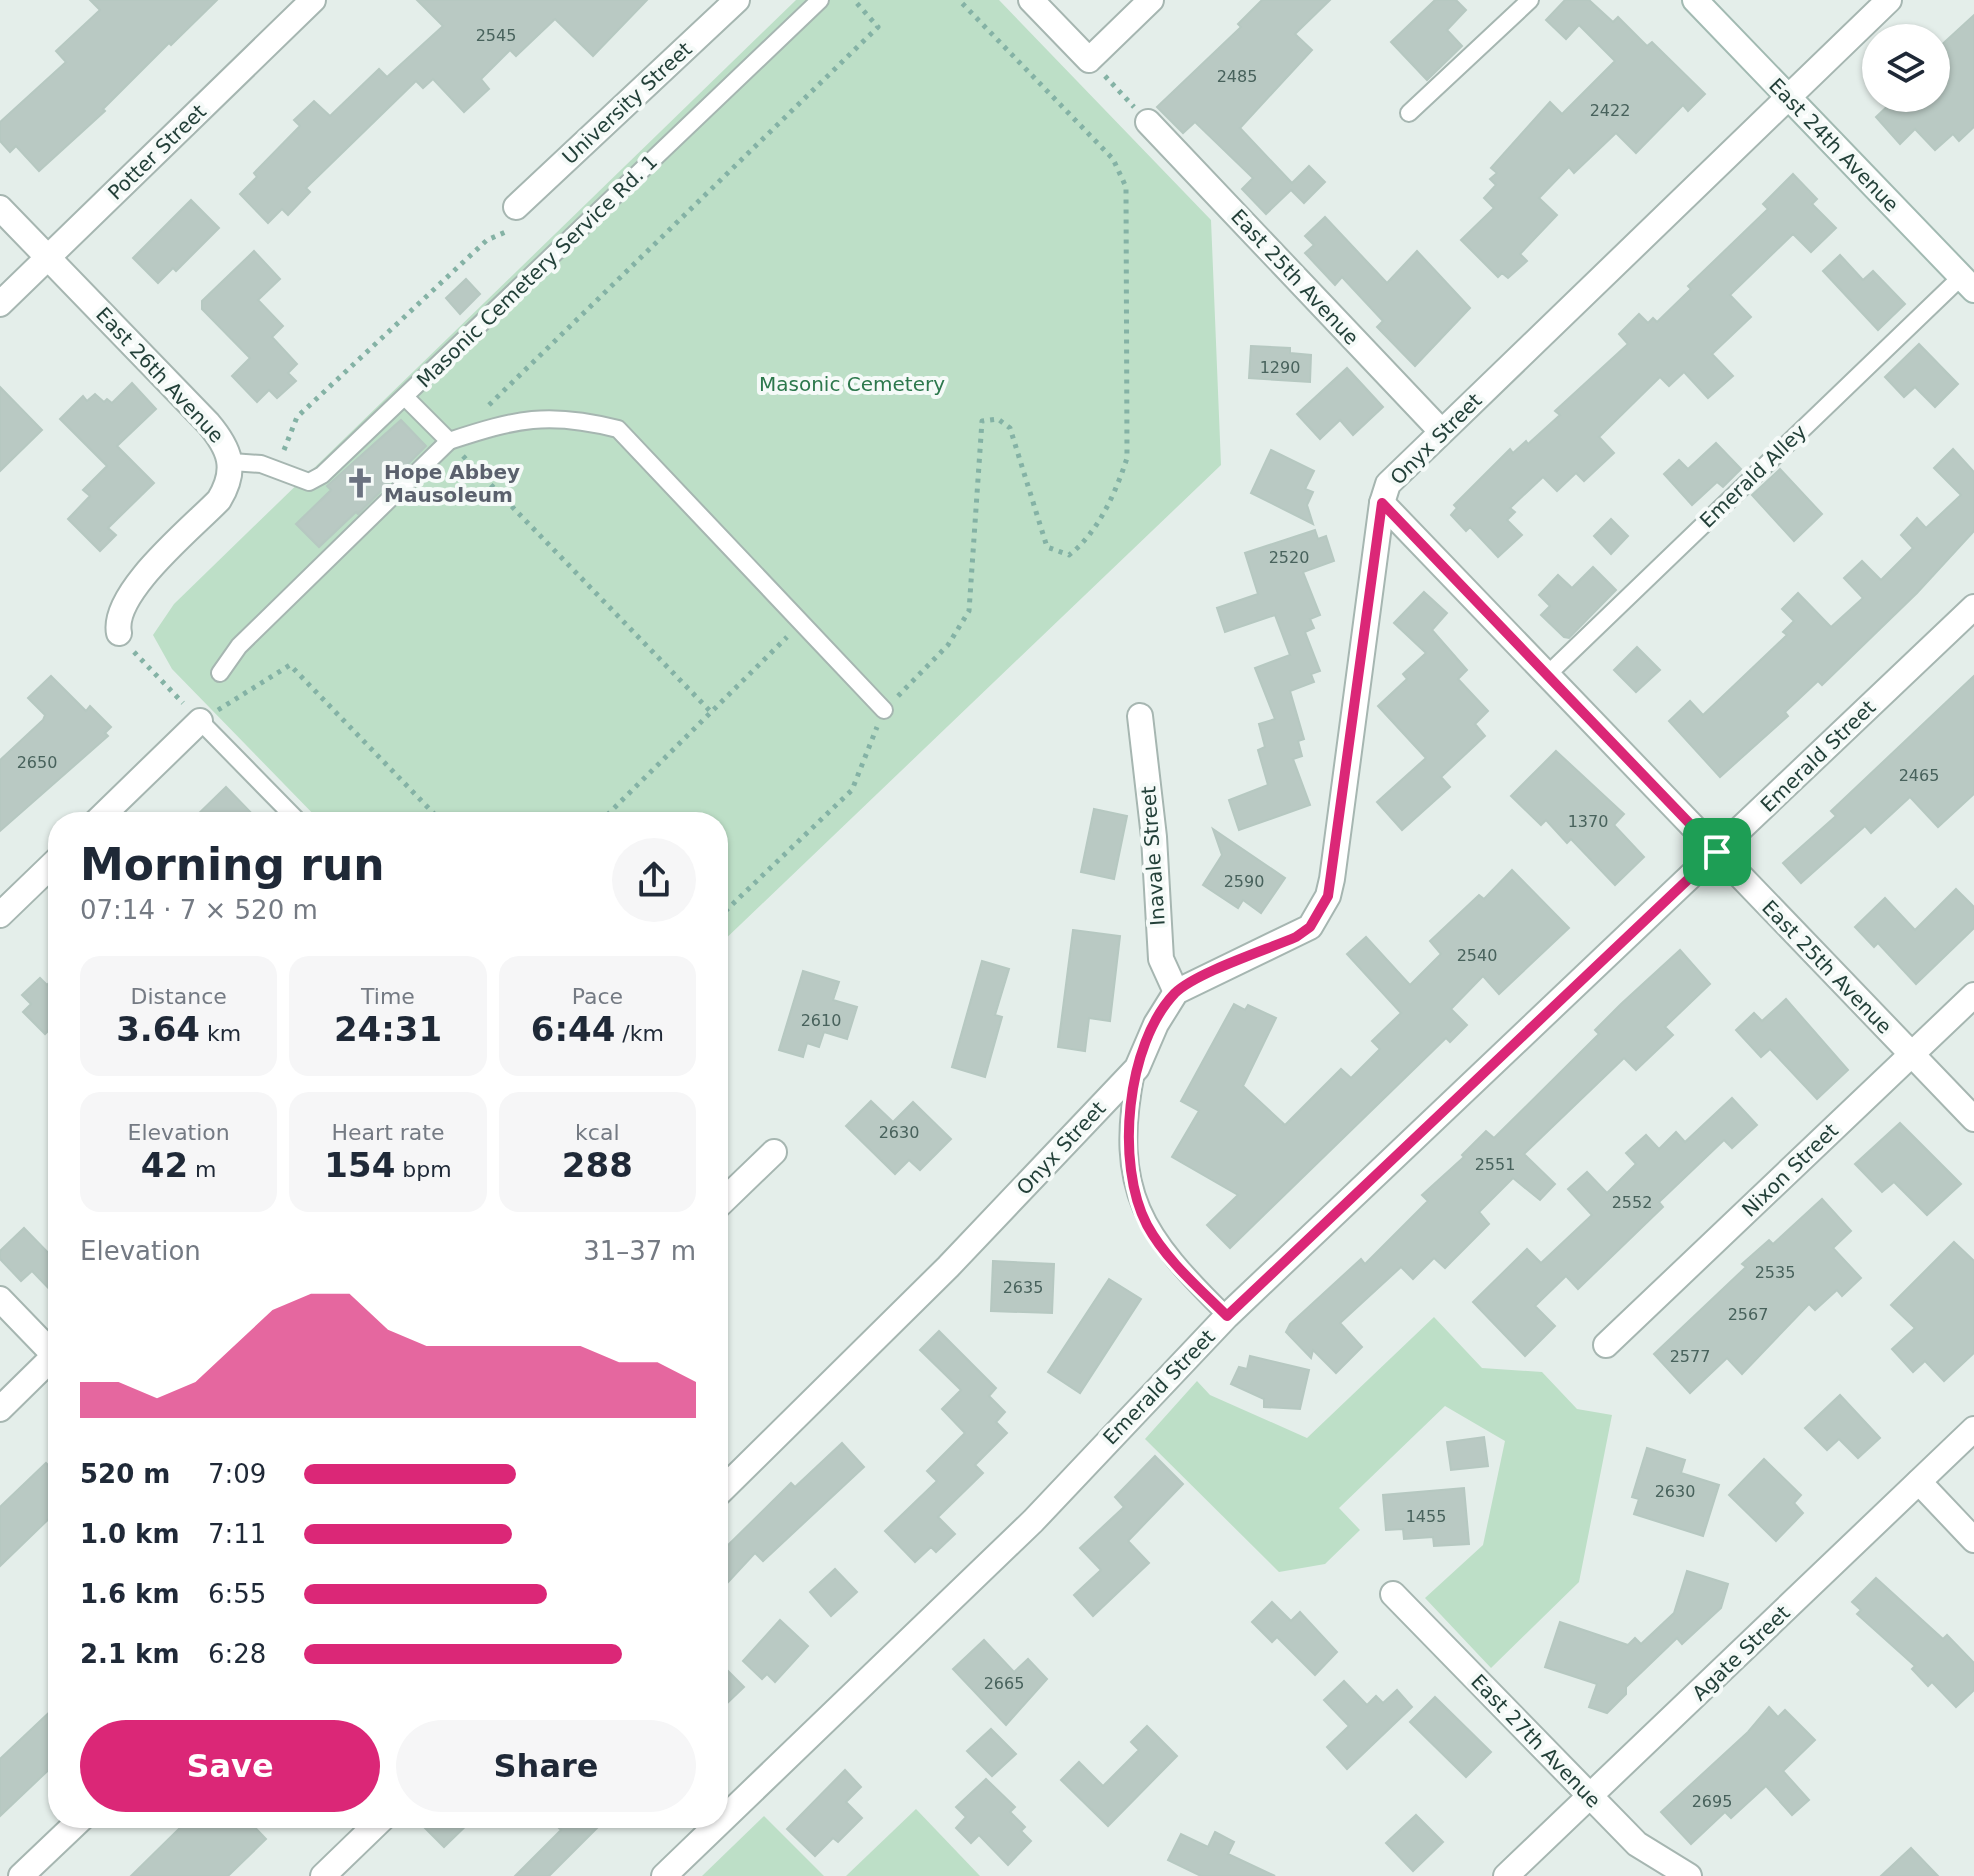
<!DOCTYPE html>
<html lang="en">
<head>
<meta charset="utf-8">
<style>
	:root { --surface:#fff; --page:#f6f6f7; --text:#1f2937; --muted:#747a83; --accent:#db2777 }
	body { margin:0; font-family:"DejaVu Sans",sans-serif; background:var(--page); color:var(--text); height:100vh; display:flex; flex-direction:column; font-size:30px; white-space:nowrap }
	* { box-sizing:border-box; margin:0 }
	p { font-size:26px; color:var(--muted) }
	.icon { flex:none; width:44px; height:44px; fill:none; stroke:currentColor; stroke-width:2; stroke-linecap:round; stroke-linejoin:round }
	.map { position:relative; flex:1; overflow:hidden }
	.drawer { position:absolute; left:48px; top:812px; width:680px; height:1016px; display:flex; flex-direction:column; background:var(--surface); border-radius:32px; box-shadow:0 2px 6px #0004 }
	.drawer>* { flex:none }
	.buttons { position:absolute; left:1862px; top:24px; display:grid; gap:16px }
	.buttons a { display:grid; place-items:center; width:88px; height:88px; border-radius:50%; background:var(--surface); box-shadow:0 2px 6px #0004; font-size:40px }
	.pin { position:absolute; display:grid; place-items:center; width:68px; height:68px; color:#fff; margin:-34px; border-radius:16px; box-shadow:0 4px 12px #0006 }
	.round { display:grid; place-items:center; flex:none; width:84px; height:84px; border-radius:42px; background:var(--page) }
	.summary { display:flex; align-items:center; justify-content:space-between; height:136px; padding:0 32px }
	h1 { font-size:44px; font-weight:600; line-height:60px }
	.metrics { display:grid; grid-template-columns:repeat(3,1fr); gap:12px; height:136px; padding:8px 32px }
	.metrics div { display:grid; align-content:center; border-radius:20px; background:var(--page); text-align:center }
	.metrics b { font-size:34px; font-weight:600 }
	.metrics small { font-size:22px; font-weight:400 }
	.metrics p { font-size:22px }
	.chart { height:224px; padding:16px 32px }
	.chart p { display:flex; justify-content:space-between }
	.chart svg { width:100%; height:144px; margin-top:8px; fill:var(--accent); opacity:.7 }
	.cta { display:flex; gap:16px; margin-top:auto; padding:16px 32px }
	.cta a { flex:1; height:92px; border-radius:48px; background:var(--accent); color:#fff; font-size:32px; font-weight:600; line-height:92px; text-align:center }
	.cta a+a { background:var(--page); color:var(--text) }
	ul { padding:0 32px; list-style:none; font-size:26px }
	li { display:grid; grid-template-columns:128px 96px 1fr; align-items:center; height:60px }
	li i { height:20px; border-radius:10px; background:var(--accent) }
	.map>svg:first-child { display:block }
</style>
</head>
<body>
<div class="map">
<svg width="1974" height="1876" viewBox="0 0 1974 1876">
	<rect width="100%" height="100%" fill="#e4eeea"/>
	<g fill="#bddfc7">
		<path d="M796,0H999L1211,220L1221,465L718,946V822H321L172,669L153,635L174,604Z"/>
		<path d="M1434,1317L1482,1368L1542,1372L1577,1409L1612,1415L1579,1582L1491,1668L1425,1598L1483,1545L1505,1441L1445,1406L1339,1508L1360,1530L1325,1564L1279,1572L1145,1439L1197,1381L1210,1395L1307,1438Z"/>
		<path d="M916,1809L980,1876H846Z"/>
		<path d="M764,1816L824,1876H702Z"/>
	</g>
	<g fill="#b9c9c3" stroke="#b6c8c1" stroke-width="2">
		<path d="M90,0H217L171,45L169,43L103,109L105,111L39,171L16,146L10,152L0,141V122L66,62L56,51L100,10Z"/>
		<path d="M417,0H647L593,56L555,19L516,56L510,50L481,79L489,89L464,112L433,79L423,88L416,81L306,188L310,192L288,215L282,209L268,223L240,194L257,177L254,173L300,126L294,120L314,101L330,116L379,69L387,77L443,26Z"/>
		<path d="M1262,0H1330L1295,34L1312,50L1240,128L1292,183L1309,166L1325,182L1304,203L1291,190L1266,214L1242,189L1253,178L1195,122L1183,133L1157,107L1241,27L1238,24Z"/>
		<path d="M1435,0H1456L1466,10L1447,30L1462,46L1427,80L1391,42Z"/>
		<path d="M1565,0H1589L1613,22L1618,17L1647,46L1652,42L1705,94L1688,111L1683,105L1636,153L1616,133L1574,173L1569,167L1539,198L1557,215L1520,254L1527,261L1508,278L1502,273L1498,277L1461,240L1494,208L1484,198L1496,185L1490,179L1497,173L1491,168L1550,102L1562,114L1615,61L1579,25L1566,39L1546,20Z"/>
		<path d="M1974,15V127L1959,141L1953,134L1935,150L1915,129L1900,144L1876,117L1896,98H1936V50Z"/>
		<path d="M1793,174L1817,199L1812,204L1836,228L1811,252L1793,234L1730,295L1751,317L1712,354L1733,376L1708,398L1684,372L1669,386L1660,377L1599,437L1614,453L1584,481L1576,473L1557,491L1543,477L1510,508L1515,512L1507,520L1522,535L1498,557L1470,527L1466,531L1451,515L1457,508L1454,505L1510,449L1513,453L1526,441L1528,444L1560,415L1555,411L1628,344L1619,334L1639,314L1648,323L1653,318L1657,322L1691,289L1688,286L1768,209L1763,204Z"/>
		<path d="M191,200L219,228L176,271L173,268L158,283L133,258Z"/>
		<path d="M1325,217L1387,283L1417,251L1470,308L1415,366L1377,327L1383,321L1342,277L1335,285L1305,253L1314,245L1305,236Z"/>
		<path d="M254,251L280,279L258,300L283,326L272,337L297,364L288,373L296,381L277,398L269,390L257,402L232,376L250,358L202,309V301Z"/>
		<path d="M1840,255L1863,280L1873,271L1905,304L1878,330L1823,271Z"/>
		<path d="M466,279L480,294L460,314L446,298Z"/>
		<path d="M1919,344L1958,384L1935,407L1915,387L1904,397L1885,377Z"/>
		<path d="M1251,346L1290,348V353L1311,355L1310,382L1249,378Z"/>
		<path d="M1347,368L1383,407L1353,435L1340,420L1320,439L1297,414Z"/>
		<path d="M132,383L156,409L117,446L154,483L108,528L116,535L100,551L68,519L90,496L83,490L107,466L60,419L83,396L87,401L95,394L104,402L107,399L112,403Z"/>
		<path d="M0,387L42,430L0,471Z"/>
		<path d="M401,420L426,446L358,514L356,512L319,547L296,524L331,490L327,486Z"/>
		<path d="M1716,443L1741,469L1723,487L1717,482L1692,505L1664,474L1679,460L1688,469Z"/>
		<path d="M1953,449L1974,472V531L1917,593L1822,685L1818,681L1785,712L1788,716L1720,777L1669,721L1690,701L1703,715L1787,635L1783,632L1794,621L1782,609L1798,593L1831,627L1863,598L1844,578L1862,561L1881,580L1913,548L1901,535L1917,518L1926,528L1961,495L1934,468Z"/>
		<path d="M1271,450L1314,471L1305,489L1313,492L1307,505L1313,524L1251,493Z"/>
		<path d="M1780,469L1822,514L1794,541L1752,495Z"/>
		<path d="M1611,519L1628,536L1611,554L1594,536Z"/>
		<path d="M1315,530L1318,539L1326,536L1334,561L1303,572L1320,615L1310,619L1314,628L1305,632L1320,671L1311,674L1314,682L1290,691L1304,739L1298,741L1302,756L1293,759L1310,805L1239,830L1229,800L1268,785L1258,750L1265,747L1259,724L1275,719L1255,668L1290,655L1275,615L1225,632L1217,608L1258,594L1245,553Z"/>
		<path d="M1593,567L1616,590L1569,638L1564,637L1541,615L1550,606L1539,595L1558,575L1572,588Z"/>
		<path d="M1424,592L1447,613L1432,630L1467,670L1458,679L1488,711L1475,724L1485,736L1441,777L1450,787L1402,830L1377,802L1426,758L1378,706L1407,679L1403,674L1426,653L1394,623Z"/>
		<path d="M1637,647L1660,670L1636,692L1614,670Z"/>
		<path d="M51,676L86,711L90,706L111,727L105,733L108,736L0,831V760L43,720L45,715L28,698Z"/>
		<path d="M1974,676V794L1938,827L1910,797L1871,833L1865,826L1801,883L1783,863L1836,816L1831,811Z"/>
		<path d="M1556,751L1624,814L1614,825L1644,857L1615,885L1571,839L1567,843L1546,820L1541,825L1511,796Z"/>
		<path d="M226,787L260,822H190Z"/>
		<path d="M1094,809L1127,816L1114,879L1081,872Z"/>
		<path d="M1213,829L1285,878L1261,913L1243,900L1238,908L1203,885L1222,855Z"/>
		<path d="M1512,870L1569,928L1499,994L1483,976L1451,1009L1467,1025L1450,1042L1446,1038L1230,1248L1207,1225L1238,1195L1172,1157L1199,1111L1181,1101L1234,1004L1245,1010L1248,1005L1276,1018L1243,1086L1285,1125L1341,1069L1351,1078L1380,1049L1372,1041L1401,1013L1347,954L1366,937L1410,985L1441,954L1430,941L1479,895L1484,899Z"/>
		<path d="M1956,889L1974,907V928L1916,984L1878,943L1874,947L1855,927L1885,898L1915,930Z"/>
		<path d="M1073,930L1120,936L1110,1021L1089,1018L1085,1051L1058,1047Z"/>
		<path d="M1680,950L1710,984L1665,1027L1673,1035L1636,1070L1624,1058L1524,1154L1555,1184L1540,1200L1513,1178L1479,1212L1489,1224L1445,1268L1434,1258L1413,1279L1401,1267L1340,1323L1362,1347L1336,1373L1313,1350L1311,1358L1286,1332L1290,1324L1361,1259L1365,1264L1428,1201L1422,1195L1464,1157L1462,1155L1486,1131L1494,1138L1599,1034L1595,1030L1621,1004Z"/>
		<path d="M982,961L1009,969L995,1015L1002,1017L985,1077L952,1067Z"/>
		<path d="M803,971L839,982L833,1000L857,1007L847,1039L824,1032L819,1047L807,1043L803,1057L779,1050Z"/>
		<path d="M58,974V1021L45,1034L23,1012L31,1004L22,995L40,978L47,985Z"/>
		<path d="M1786,999L1848,1070L1817,1099L1770,1049L1761,1057L1736,1030L1754,1013L1762,1021Z"/>
		<path d="M1732,1098L1757,1125L1732,1148L1724,1140L1659,1202L1663,1207L1578,1289L1566,1276L1535,1306L1555,1326L1525,1356L1473,1302L1527,1249L1541,1263L1592,1215L1568,1189L1587,1172L1607,1193L1636,1164L1626,1153L1646,1135L1659,1149L1676,1132L1685,1142Z"/>
		<path d="M871,1101L893,1122L913,1102L951,1139L920,1170L909,1160L895,1174L846,1126Z"/>
		<path d="M1900,1123L1961,1184L1927,1215L1894,1182L1882,1192L1855,1164Z"/>
		<path d="M1822,1199L1851,1231L1833,1248L1861,1278L1842,1296L1837,1290L1815,1310L1809,1304L1742,1374L1727,1358L1690,1393L1654,1354L1746,1267L1742,1264L1769,1240L1773,1244Z"/>
		<path d="M24,1228L58,1263V1298L32,1271L21,1281L0,1259V1251Z"/>
		<path d="M1954,1242L1974,1261V1353L1944,1381L1925,1361L1913,1372L1892,1349L1915,1328L1891,1305Z"/>
		<path d="M993,1261L1054,1264L1052,1313L991,1311Z"/>
		<path d="M1109,1279L1141,1299L1080,1393L1048,1372Z"/>
		<path d="M939,1331L996,1388L989,1396L1005,1412L996,1422L1007,1433L975,1465L983,1473L938,1517L955,1534L936,1552L931,1547L915,1562L885,1531L937,1481L927,1471L965,1433L942,1409L961,1390L920,1350Z"/>
		<path d="M1250,1356L1309,1370L1300,1409L1264,1407V1399L1231,1384L1239,1367L1247,1369Z"/>
		<path d="M1840,1395L1880,1438L1858,1458L1839,1439L1827,1450L1805,1428Z"/>
		<path d="M1484,1437L1488,1466L1451,1470L1447,1442Z"/>
		<path d="M842,1443L864,1467L763,1561L755,1553L718,1593V1555L791,1483L795,1487Z"/>
		<path d="M1647,1448L1685,1460L1681,1473L1719,1485L1703,1536L1634,1514L1639,1499L1632,1497Z"/>
		<path d="M1155,1456L1183,1484L1128,1541L1149,1563L1093,1616L1074,1595L1101,1570L1080,1548L1124,1507L1115,1497Z"/>
		<path d="M1764,1459L1801,1495L1794,1503L1803,1513L1776,1541L1729,1495Z"/>
		<path d="M46,1463L58,1475V1510L0,1566V1507Z"/>
		<path d="M1464,1488L1469,1544L1434,1546L1433,1537L1404,1539L1403,1529L1386,1530L1383,1495Z"/>
		<path d="M835,1569L857,1592L831,1616L810,1592Z"/>
		<path d="M1687,1571L1728,1584L1721,1608L1682,1644L1677,1638L1626,1687V1694L1607,1713L1589,1707L1597,1684L1545,1667L1560,1622L1628,1645L1635,1638L1641,1644L1674,1613Z"/>
		<path d="M1876,1578L1943,1639L1947,1635L1974,1663V1690L1956,1707L1932,1682L1928,1686L1912,1669L1915,1666L1857,1614L1861,1610L1852,1602Z"/>
		<path d="M1272,1602L1291,1621L1300,1612L1337,1652L1315,1675L1277,1637L1272,1642L1252,1622Z"/>
		<path d="M780,1620L808,1646L775,1682L767,1674L762,1679L743,1661Z"/>
		<path d="M984,1640L1014,1672L1028,1659L1047,1679L1006,1725L953,1669Z"/>
		<path d="M718,1661L744,1687L718,1712Z"/>
		<path d="M1344,1681L1367,1705L1376,1696L1383,1703L1397,1690L1412,1707L1347,1769L1327,1747L1349,1726L1324,1700Z"/>
		<path d="M1435,1697L1491,1752L1466,1777L1410,1722Z"/>
		<path d="M58,1704V1761L0,1816V1759Z"/>
		<path d="M1769,1707L1778,1717L1785,1710L1815,1740L1783,1771L1809,1800L1792,1815L1766,1786L1731,1818L1725,1812L1691,1844L1661,1812L1748,1732Z"/>
		<path d="M1147,1726L1177,1756L1108,1826L1061,1780L1079,1762L1103,1786L1139,1750L1131,1742Z"/>
		<path d="M991,1729L1016,1754L992,1776L967,1751Z"/>
		<path d="M845,1770L861,1787L846,1802L862,1818L838,1842L833,1838L815,1856L787,1829Z"/>
		<path d="M986,1779L1015,1807L1010,1812L1025,1827L1021,1831L1031,1841L1008,1865L979,1835L971,1843L956,1828L966,1817L956,1807Z"/>
		<path d="M1416,1815L1443,1842L1413,1871L1386,1843Z"/>
		<path d="M190,1818H246L266,1839L228,1876H131Z"/>
		<path d="M415,1818H474L444,1847Z"/>
		<path d="M549,1818H607L549,1876H515L561,1830Z"/>
		<path d="M1215,1832L1234,1842L1228,1854L1275,1876H1201L1168,1860L1181,1834L1208,1847Z"/>
		<path d="M1911,1848L1938,1876H1881Z"/>
	</g>
	<g fill="none" stroke-linecap="round" stroke-linejoin="round">
		<g stroke="#a6b6b1" stroke-width="20">
			<g id="lane">
				<path d="M1409,113L1530,0"/>
				<path d="M449,441C516,419 548,411 618,429L884,710"/>
				<path d="M232,462L261,464L309,482L322,475L820,0"/>
				<path d="M220,673L239,646L449,441L406,398"/>
				<path d="M1546,676L1961,277"/>
				<path d="M200,721L299,822"/>
				<path d="M1136,1072C1112,1192 1145,1235 1227,1316"/>
			</g>
		</g>
		<g stroke="#a6b6b1" stroke-width="28">
			<g id="street">
				<path d="M1031,0L1089,60L1151,0"/>
				<path d="M1148,122L1441,431"/>
				<path d="M516,207L737,0"/>
				<path d="M0,208L208,423C230,449 238,469 219,500C192,528 111,593 119,633"/>
				<path d="M0,304L313,0"/>
				<path d="M1382,503L1974,1119"/>
				<path d="M1140,716L1154,837L1161,959L1176,992"/>
				<path d="M96,822L200,721"/>
				<path d="M0,915L58,859"/>
				<path d="M718,1206L774,1152"/>
				<path d="M0,1299L55,1356"/>
				<path d="M1606,1345L1974,995"/>
				<path d="M0,1409L58,1352"/>
				<path d="M1919,1482L1974,1540"/>
				<path d="M718,1494L948,1267L1137,1068L1156,1024L1176,992L1310,927L1328,896L1332,879L1382,503L1388,484L1889,0"/>
				<path d="M1393,1594L1637,1844L1689,1876"/>
				<path d="M21,1876L82,1818"/>
				<path d="M323,1876L383,1818"/>
				<path d="M664,1876L1033,1521L1227,1316L1974,607"/>
				<path d="M1506,1876L1974,1429"/>
			</g>
		</g>
		<g stroke="#a2bab2" stroke-width="28">
			<path id="secondary" d="M1695,0L1974,290"/>
		</g>
		<g stroke="#84b2a5" stroke-width="5" stroke-dasharray="4 6" stroke-linecap="butt">
			<path d="M1105,76L1134,107"/>
			<path d="M489,405L878,27L854,0"/>
			<path d="M284,450L297,417L487,240L508,231"/>
			<path d="M463,456L711,712"/>
			<path d="M134,652L183,703"/>
			<path d="M898,696L948,645L969,611L982,421L998,419L1010,428L1047,547L1069,555C1098,533 1116,492 1127,458L1126,187L1113,159L959,0"/>
			<path d="M218,710L290,665L442,822"/>
			<path d="M600,822L787,637"/>
			<path d="M718,918L852,790L877,727"/>
		</g>
		<use href="#lane" stroke="#fff" stroke-width="16"/>
		<use href="#street" stroke="#fff" stroke-width="24"/>
		<use href="#secondary" stroke="#fff" stroke-width="24"/>
	</g>
	<g fill="none" stroke-linecap="round" stroke-linejoin="round">
		<g stroke="#fff" stroke-width="16">
			<path id="route" d="M1382,503L1717,852L1227,1316C1199,1288 1166,1260 1147,1225C1115,1164 1126,1044 1175,993C1197,972 1266,950 1296,937L1310,927L1328,896Z"/>
		</g>
		<use href="#route" stroke="#db2777" stroke-width="10"/>
	</g>
	<defs>
		<g id="church-bare" transform="scale(2.4)"><path d="M-1.2-6h2.4v3.5h3.3v2.4h-3.3V6h-2.4V-.1h-3.3v-2.4h3.3Z" fill="#6b7280" stroke="#f5faf8" stroke-width="2.5" paint-order="stroke"/></g>
	</defs>
	<g fill-rule="evenodd">
		<use href="#church-bare" x="360" y="483"/>
	</g>
	<g text-anchor="middle" dominant-baseline="central" stroke-width="8" stroke-linejoin="round" paint-order="stroke">
		<g font-size="16" fill="#48625c">
			<text x="496" y="35">2545</text>
			<text x="1237" y="76">2485</text>
			<text x="1610" y="110">2422</text>
			<text x="1280" y="367">1290</text>
			<text x="1289" y="557">2520</text>
			<text x="37" y="762">2650</text>
			<text x="1919" y="775">2465</text>
			<text x="1588" y="821">1370</text>
			<text x="1244" y="881">2590</text>
			<text x="1477" y="955">2540</text>
			<text x="821" y="1020">2610</text>
			<text x="899" y="1132">2630</text>
			<text x="1495" y="1164">2551</text>
			<text x="1632" y="1202">2552</text>
			<text x="1775" y="1272">2535</text>
			<text x="1023" y="1287">2635</text>
			<text x="1748" y="1314">2567</text>
			<text x="1690" y="1356">2577</text>
			<text x="1675" y="1491">2630</text>
			<text x="1426" y="1516">1455</text>
			<text x="1004" y="1683">2665</text>
			<text x="1712" y="1801">2695</text>
		</g>
		<g font-size="20" fill="#234039" stroke="#f5faf8">
			<text transform="translate(627 103) rotate(-43)">University Street</text>
			<text transform="translate(1834 145) rotate(46)">East 24th Avenue</text>
			<text transform="translate(157 152) rotate(-44)">Potter Street</text>
			<text transform="translate(537 271) rotate(-44)">Masonic Cemetery Service Rd. 1</text>
			<text transform="translate(1295 277) rotate(47)">East 25th Avenue</text>
			<text transform="translate(160 375) rotate(47)">East 26th Avenue</text>
			<text transform="translate(1436 439) rotate(-45)">Onyx Street</text>
			<text transform="translate(1753 476) rotate(-44)">Emerald Alley</text>
			<text transform="translate(1818 756) rotate(-44)">Emerald Street</text>
			<text transform="translate(1153 856) rotate(-94)">Inavale Street</text>
			<text transform="translate(1827 967) rotate(46)">East 25th Avenue</text>
			<text transform="translate(1061 1148) rotate(-47)">Onyx Street</text>
			<text transform="translate(1790 1170) rotate(-44)">Nixon Street</text>
			<text transform="translate(1159 1387) rotate(-46)">Emerald Street</text>
			<text transform="translate(1741 1653) rotate(-44)">Agate Street</text>
			<text transform="translate(1536 1741) rotate(46)">East 27th Avenue</text>
		</g>
		<g font-size="20" fill="#2c784c" stroke="#f5faf8">
			<text x="852" y="384">Masonic Cemetery</text>
		</g>
		<g font-size="20" font-weight="bold" fill="#5b616d" stroke="#f5faf8" text-anchor="start">
			<text x="384" y="472">Hope Abbey<tspan x="384" dy="23">Mausoleum</tspan></text>
		</g>
	</g>
</svg>
<div class="buttons">
<a><svg class="icon" aria-label="layers" viewBox="0 0 24 24"><path d="M12 4l9 5-9 5-9-5zM3 14l9 5 9-5"/></svg></a>
</div>
<div class="pin" style="left:1717px;top:852px;background:#1e9e55"><svg class="icon" aria-label="arrive" viewBox="0 0 24 24"><path d="M6 21V4h12l-3 4 3 4H6"/></svg></div>
<section class="drawer">
<div class="summary"><div><h1>Morning run</h1><p>07:14 · 7 × 520 m</p></div><a class="round"><svg class="icon" aria-label="share" viewBox="0 0 24 24"><path d="M12 15V3M7 8l5-5 5 5M5 13v7h14v-7"/></svg></a></div>
<div class="metrics">
<div><p>Distance</p><b>3.64<small> km</small></b></div>
<div><p>Time</p><b>24:31</b></div>
<div><p>Pace</p><b>6:44<small> /km</small></b></div>
</div>
<div class="metrics">
<div><p>Elevation</p><b>42<small> m</small></b></div>
<div><p>Heart rate</p><b>154<small> bpm</small></b></div>
<div><p>kcal</p><b>288</b></div>
</div>
<div class="chart"><p><span>Elevation</span>31–37 m</p>
<svg viewBox="0 0 160 44" preserveAspectRatio="none"><path d="M0 44V33L10 33L20 38L30 33L40 22L50 11L60 6L70 6L80 17L90 22L100 22L110 22L120 22L130 22L140 27L150 27L160 33V44z"/></svg>
</div>
<ul>
<li><b>520 m</b>7:09<i style="width:54%"></i></li>
<li><b>1.0 km</b>7:11<i style="width:53%"></i></li>
<li><b>1.6 km</b>6:55<i style="width:62%"></i></li>
<li><b>2.1 km</b>6:28<i style="width:81%"></i></li>
</ul>
<div class="cta"><a>Save</a><a>Share</a></div>
</section>
</div>
</body>
</html>
